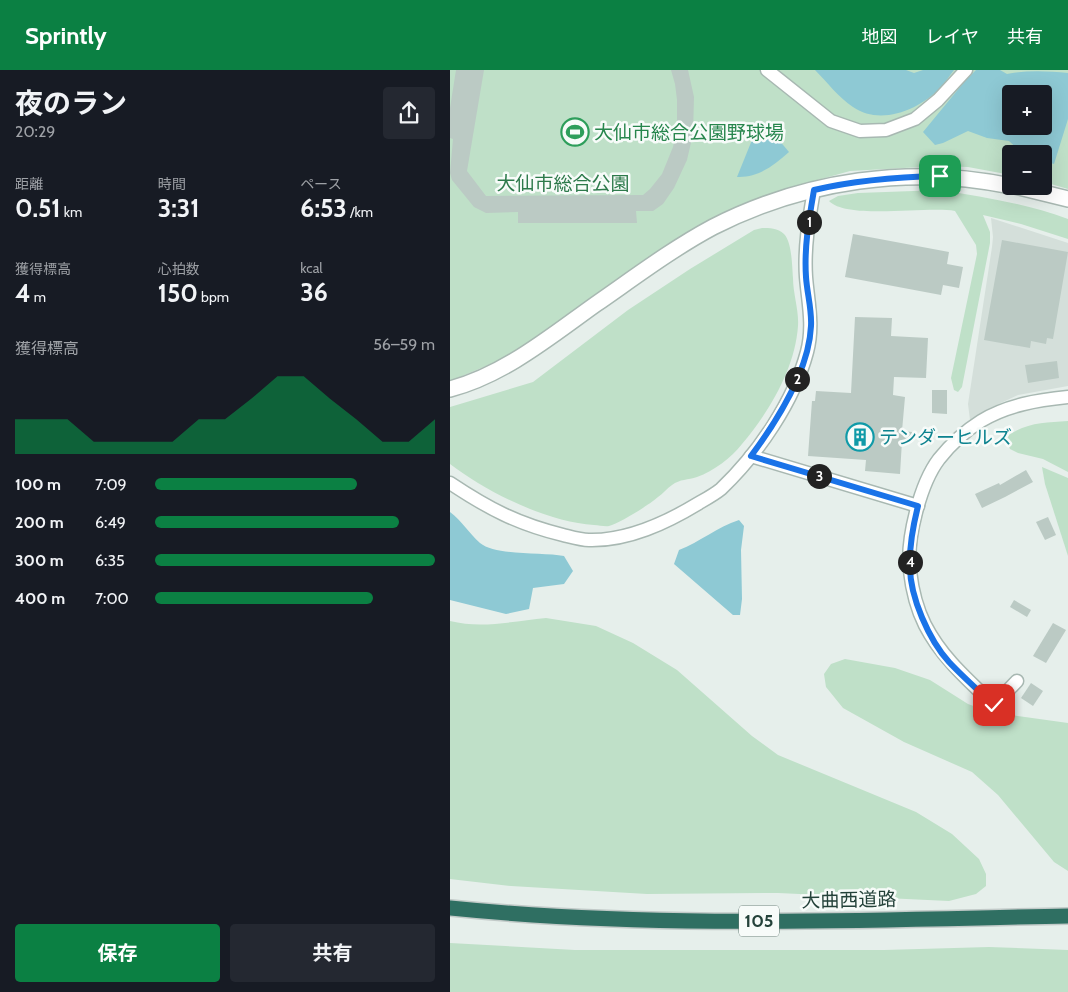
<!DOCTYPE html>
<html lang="ja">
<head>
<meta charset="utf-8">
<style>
	:root { --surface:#171b24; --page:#242831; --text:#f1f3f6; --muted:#9ea1a6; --accent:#0b8043 }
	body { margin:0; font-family:Cabin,"Noto Sans JP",sans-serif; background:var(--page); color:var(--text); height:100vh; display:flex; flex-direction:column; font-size:19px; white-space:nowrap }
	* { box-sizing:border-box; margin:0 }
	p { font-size:16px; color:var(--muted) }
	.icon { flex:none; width:28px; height:28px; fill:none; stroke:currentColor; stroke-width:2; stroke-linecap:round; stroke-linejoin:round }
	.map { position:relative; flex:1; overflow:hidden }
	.side { display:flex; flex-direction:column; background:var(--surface); width:450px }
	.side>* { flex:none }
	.tools { position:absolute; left:552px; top:15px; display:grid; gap:10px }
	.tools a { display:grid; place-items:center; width:50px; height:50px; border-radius:5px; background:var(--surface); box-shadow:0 5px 20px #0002; font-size:25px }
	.pin { position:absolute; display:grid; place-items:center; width:42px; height:42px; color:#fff; margin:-21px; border-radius:10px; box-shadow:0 2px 8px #0006 }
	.km { position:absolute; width:25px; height:25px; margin:-12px; border-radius:50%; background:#222; color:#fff; font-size:14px; line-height:25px; text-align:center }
	.round { display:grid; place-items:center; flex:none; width:52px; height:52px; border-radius:5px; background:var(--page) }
	.summary { display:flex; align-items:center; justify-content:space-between; height:85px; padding:0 15px }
	h1 { font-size:28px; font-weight:700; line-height:38px }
	.figures { display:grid; grid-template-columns:repeat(3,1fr); gap:8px; height:85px; padding:5px 15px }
	.figures div { display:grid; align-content:center }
	.figures b { font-size:25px; font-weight:700 }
	.figures small { font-size:14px; font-weight:400 }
	.figures p { font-size:14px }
	.chart { height:140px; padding:10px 15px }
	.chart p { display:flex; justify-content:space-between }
	.chart svg { width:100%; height:90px; margin-top:5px; fill:var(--accent); opacity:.7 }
	.button { display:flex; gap:10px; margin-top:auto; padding:10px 15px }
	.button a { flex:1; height:58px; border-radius:5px; background:var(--accent); color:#fff; font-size:20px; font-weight:700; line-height:58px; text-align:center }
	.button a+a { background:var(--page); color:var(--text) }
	ul { padding:0 15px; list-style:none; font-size:16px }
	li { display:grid; grid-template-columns:80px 60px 1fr; align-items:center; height:38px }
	li i { height:12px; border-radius:6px; background:var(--accent) }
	header { display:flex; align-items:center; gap:30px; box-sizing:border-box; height:70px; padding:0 25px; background:var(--accent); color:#fff }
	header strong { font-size:24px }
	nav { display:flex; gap:28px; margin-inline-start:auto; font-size:18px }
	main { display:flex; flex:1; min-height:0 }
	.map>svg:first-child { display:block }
</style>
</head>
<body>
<header>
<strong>Sprintly</strong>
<nav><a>地図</a><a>レイヤ</a><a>共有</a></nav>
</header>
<main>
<section class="side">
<div class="summary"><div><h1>夜のラン</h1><p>20:29</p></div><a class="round"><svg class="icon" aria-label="share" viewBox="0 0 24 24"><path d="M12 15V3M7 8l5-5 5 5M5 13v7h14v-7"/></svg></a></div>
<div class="figures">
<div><p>距離</p><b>0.51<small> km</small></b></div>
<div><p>時間</p><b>3:31</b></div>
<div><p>ペース</p><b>6:53<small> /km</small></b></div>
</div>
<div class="figures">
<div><p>獲得標高</p><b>4<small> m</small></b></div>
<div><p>心拍数</p><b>150<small> bpm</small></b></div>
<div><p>kcal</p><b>36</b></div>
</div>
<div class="chart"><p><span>獲得標高</span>56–59 m</p>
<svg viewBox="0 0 160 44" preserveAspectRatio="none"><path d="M0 44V27L10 27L20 27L30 38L40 38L50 38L60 38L70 27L80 27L90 17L100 6L110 6L120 17L130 27L140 38L150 38L160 27V44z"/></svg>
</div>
<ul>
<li><b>100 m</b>7:09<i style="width:72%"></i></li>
<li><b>200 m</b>6:49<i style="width:87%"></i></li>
<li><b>300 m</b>6:35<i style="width:100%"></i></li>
<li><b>400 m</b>7:00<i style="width:78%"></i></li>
</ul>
<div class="button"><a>保存</a><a>共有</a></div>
</section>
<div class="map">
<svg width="618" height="922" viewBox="0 0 618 922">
	<rect width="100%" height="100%" fill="#e6efeb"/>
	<path fill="#d4dfda" d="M541,148L618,173V316L568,325L540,338L520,350L518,334L542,177L543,167Z"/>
	<g fill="#bfe0c8" fill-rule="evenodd">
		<path d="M0,0H618V119L594,112V84H561V105L518,97L489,96L400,101L339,118L304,130L277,143L72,278L48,291L0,311ZM561,24H594V56H561Z"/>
		<path d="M491,120C533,127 578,134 618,149V169L571,154L533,145L540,162V173L512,317L508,322L504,320L501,308L527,184L526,175L505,141C477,136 397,150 379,131L388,126L408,123Z"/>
		<path d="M312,158C319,158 328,158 334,164C342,172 342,196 343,208C343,224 349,240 348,256C345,299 319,342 292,374C281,388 264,401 247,407C238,410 230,409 222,415C217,418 213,424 208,427C199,435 170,453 159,456C155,457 149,455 144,455C97,452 38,423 0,394V337L83,312L178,240L240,199L304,160Z"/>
		<path d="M618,351V402L593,389L568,383L560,379L555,368C575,352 594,353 618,351Z"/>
		<path d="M592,397L618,408V486L595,414Z"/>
		<path d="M96,548L146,556L183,573L227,600L302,666L328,685L466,742L502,764L529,789L536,804V816L526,824L499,831L328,823L197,824L61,816L0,809V551C32,559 64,551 96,548Z"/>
		<path d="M395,589L445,598L480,610L518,634L540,642L618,653V801L604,792L548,725L522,702L454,672L393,638L376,617L374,604L381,594Z"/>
		<path d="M0,873L125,880H434L539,877L618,880V922H0Z"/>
	</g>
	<g fill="#8ec9d4" fill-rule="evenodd">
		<path d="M365,0H456L464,3L473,0H504C499,6 495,13 490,18C469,40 430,56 403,37C389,28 377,12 365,0Z"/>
		<path d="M526,0H550L557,4C577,0 597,1 618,3V49L604,94L594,91V84H573L559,71L537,68L518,61L493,73L485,75L473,62L515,11ZM561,24H594V56H561Z"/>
		<path d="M323,63L339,82C323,96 308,108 287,107L304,65Z"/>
		<path d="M0,442C12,451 19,463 30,473C46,486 93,482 114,486L123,501L114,514L83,518L79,539L56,544L0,530Z"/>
		<path d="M289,450L294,456L291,480L292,529L290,545H283L224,494L229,480C250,472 267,457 289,450Z"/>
	</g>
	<g fill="#bbcac4">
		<path d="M6,0H34L17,101L36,126L193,125L200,119L212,104L223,77L227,59V30L225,14L221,0H238L244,27L243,64L237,90L224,118L213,134L203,141H186L187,153H68V142L36,143L24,137L2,110L0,103L3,69L0,68V38Z"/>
		<path d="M403,164L499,182L497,194L513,197L509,218L493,215L491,225L395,207Z"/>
		<path d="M552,170L618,182L603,269L597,268L596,274L581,271L580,278L534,270Z"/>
		<path d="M405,247L442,248L441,266L478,268L476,308L444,307L443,325L455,327L452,361L462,362L461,372L452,371L450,404L415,401L416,390L358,386L362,331H365L366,321L401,323Z"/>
		<path d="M607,291L609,308L578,313L575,295Z"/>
		<path d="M482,320H497V344L482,343Z"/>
		<path d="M576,400L583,412L555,427L532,438L525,424L549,413L550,415Z"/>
		<path d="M598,447L606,465L595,470L586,452Z"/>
		<path d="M564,530L581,540L577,547L560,537Z"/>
		<path d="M603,553L616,560L596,593L583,586Z"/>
		<path d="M581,613L593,621L583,636L571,628Z"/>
	</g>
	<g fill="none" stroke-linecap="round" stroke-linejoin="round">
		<g stroke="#a8b8b2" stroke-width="15">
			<g id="minor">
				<path d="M317,0L381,51L410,61L436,60L465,49L488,30L516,0"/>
				<path d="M301,386L468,436"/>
				<path d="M0,413C39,439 68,454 113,465C121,467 131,470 139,470C178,471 216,453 249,433C256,429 265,424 271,419C308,384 344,331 357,282C364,256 358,232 356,207C354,177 359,149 364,120"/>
				<path d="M567,611L544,635C518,610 492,588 475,555C467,539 462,519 460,501C456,470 470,414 489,389C501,374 515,361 531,351C557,335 588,330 618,327"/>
			</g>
		</g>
		<g stroke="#a8b8b2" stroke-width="18">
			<g id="tertiary">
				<path d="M565,116L618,129"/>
				<path d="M0,319C54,305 101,266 146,234C185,207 222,179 263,157C355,110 461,95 561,116"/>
			</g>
		</g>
		<g stroke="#c2cac8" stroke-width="18">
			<path id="motorway" d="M0,838C205,859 412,850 618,846"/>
		</g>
		<use href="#minor" stroke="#fff" stroke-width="12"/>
		<use href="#tertiary" stroke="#fff" stroke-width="15"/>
		<use href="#motorway" stroke="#2f6f62" stroke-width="15"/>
	</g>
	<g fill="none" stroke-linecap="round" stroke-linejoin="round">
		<g stroke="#fff" stroke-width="10">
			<path id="route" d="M490,106C447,107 406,110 364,120C359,149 354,177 356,207C357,223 362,240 361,256C359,301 327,351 301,386L468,436C463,456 459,476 460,497C460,527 479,570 499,592C513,607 529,621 544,635"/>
		</g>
		<use href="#route" stroke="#1a73e8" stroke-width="6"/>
	</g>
	<defs>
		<g id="stadium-ring" transform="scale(1.4375)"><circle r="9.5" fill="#f7fbf9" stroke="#2e9e5b" stroke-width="1.5"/><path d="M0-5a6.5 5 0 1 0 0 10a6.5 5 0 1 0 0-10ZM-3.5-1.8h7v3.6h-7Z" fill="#2e9e5b"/></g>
		<g id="building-ring" transform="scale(1.4375)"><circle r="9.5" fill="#f7fbf9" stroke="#0f9aa8" stroke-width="1.5"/><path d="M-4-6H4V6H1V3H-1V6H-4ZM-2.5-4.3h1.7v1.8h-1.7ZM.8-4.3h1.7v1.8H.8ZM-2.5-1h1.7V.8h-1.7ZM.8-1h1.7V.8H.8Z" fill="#0f9aa8"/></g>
	</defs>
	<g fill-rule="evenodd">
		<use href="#stadium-ring" x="125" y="62"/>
		<use href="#building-ring" x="410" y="367"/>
	</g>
	<g text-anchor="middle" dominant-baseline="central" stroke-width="5" stroke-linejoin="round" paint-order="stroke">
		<rect fill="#f7fbf9" stroke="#637a73" stroke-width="1" x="289" y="835.5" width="40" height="31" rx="4"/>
		<g font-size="18" font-weight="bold" fill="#24423a">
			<text x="309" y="851">105</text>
		</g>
		<g font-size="19" fill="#27864d" stroke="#f7fbf9" text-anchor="start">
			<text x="144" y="62">大仙市総合公園野球場</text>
		</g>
		<g font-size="19" fill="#2d7a4b" stroke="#f7fbf9">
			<text x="113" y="113">大仙市総合公園</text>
		</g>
		<g font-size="19" fill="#0d838f" stroke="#f7fbf9" text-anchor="start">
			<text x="429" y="367">テンダーヒルズ</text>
		</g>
		<g font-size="19" fill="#24423a" stroke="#f7fbf9">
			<text transform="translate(399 830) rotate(-1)">大曲西道路</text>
		</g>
	</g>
</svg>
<div class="tools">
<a>+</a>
<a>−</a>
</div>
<div class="pin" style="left:490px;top:106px;background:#1e9e55"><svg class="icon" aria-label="arrive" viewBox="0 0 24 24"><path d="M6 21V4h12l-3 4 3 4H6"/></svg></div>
<div class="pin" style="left:544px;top:635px;background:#d93025"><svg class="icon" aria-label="check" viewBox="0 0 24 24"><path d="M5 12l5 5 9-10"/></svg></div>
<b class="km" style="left:359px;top:152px">1</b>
<b class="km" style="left:347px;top:309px">2</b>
<b class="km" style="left:369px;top:406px">3</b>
<b class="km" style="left:460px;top:492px">4</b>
</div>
</main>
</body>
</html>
